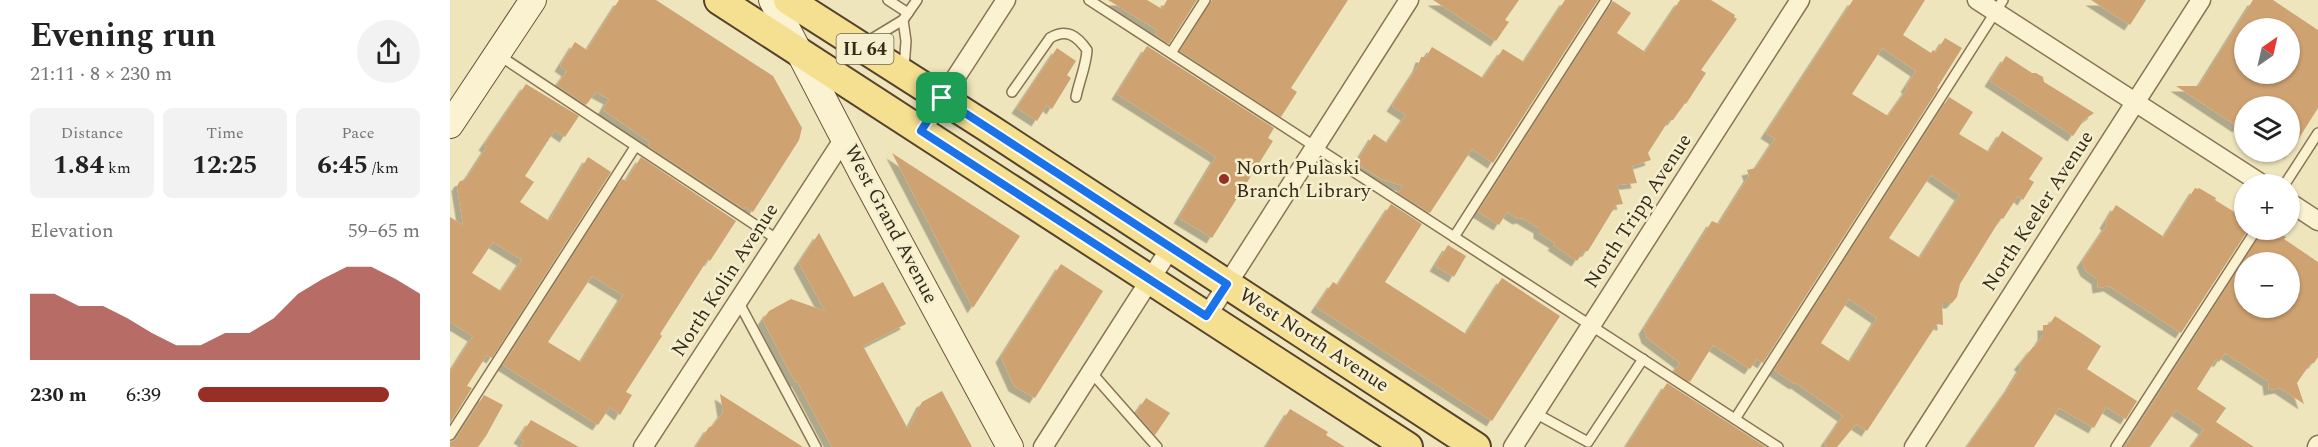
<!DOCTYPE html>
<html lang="en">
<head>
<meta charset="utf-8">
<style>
	:root { --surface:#fff; --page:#f2f2f2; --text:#222; --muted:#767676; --accent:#992f24 }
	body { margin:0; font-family:Spectral,serif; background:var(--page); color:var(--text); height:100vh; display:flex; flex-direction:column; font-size:22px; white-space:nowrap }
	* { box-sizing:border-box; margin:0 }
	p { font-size:20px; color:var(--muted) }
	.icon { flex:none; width:33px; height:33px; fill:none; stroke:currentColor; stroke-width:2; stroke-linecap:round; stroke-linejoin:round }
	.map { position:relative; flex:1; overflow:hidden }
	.sheet { display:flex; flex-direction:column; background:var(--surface); width:450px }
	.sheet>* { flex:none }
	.needle { width:39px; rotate:34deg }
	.buttons { position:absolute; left:1784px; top:18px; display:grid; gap:12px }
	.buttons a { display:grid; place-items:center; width:66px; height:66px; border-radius:50%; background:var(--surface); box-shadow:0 2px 4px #0004; font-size:30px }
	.pin { position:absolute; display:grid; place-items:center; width:51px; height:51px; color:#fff; margin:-26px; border-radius:12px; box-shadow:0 3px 9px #0006 }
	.round { display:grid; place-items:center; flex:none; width:63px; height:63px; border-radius:32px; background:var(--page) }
	.headline { display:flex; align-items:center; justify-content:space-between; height:102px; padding:0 30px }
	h1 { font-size:33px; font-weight:700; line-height:45px }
	.figures { display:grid; grid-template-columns:repeat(3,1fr); gap:9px; height:102px; padding:6px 30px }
	.figures div { display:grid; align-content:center; border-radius:9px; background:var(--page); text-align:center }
	.figures b { font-size:26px; font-weight:700 }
	.figures small { font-size:16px; font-weight:400 }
	.figures p { font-size:16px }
	.chart { height:168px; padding:12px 30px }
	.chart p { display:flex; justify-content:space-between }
	.chart svg { width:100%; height:108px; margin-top:6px; fill:var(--accent); opacity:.7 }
	ul { padding:0 30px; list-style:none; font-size:20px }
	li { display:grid; grid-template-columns:96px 72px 1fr; align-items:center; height:45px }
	li i { height:15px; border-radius:8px; background:var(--accent) }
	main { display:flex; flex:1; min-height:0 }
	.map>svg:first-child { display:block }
</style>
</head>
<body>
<main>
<section class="sheet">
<div class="headline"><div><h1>Evening run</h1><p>21:11 · 8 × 230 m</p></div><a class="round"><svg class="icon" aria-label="share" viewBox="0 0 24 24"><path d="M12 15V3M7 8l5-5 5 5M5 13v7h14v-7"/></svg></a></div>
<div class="figures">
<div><p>Distance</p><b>1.84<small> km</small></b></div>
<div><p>Time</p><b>12:25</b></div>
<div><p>Pace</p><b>6:45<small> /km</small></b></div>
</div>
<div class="chart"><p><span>Elevation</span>59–65 m</p>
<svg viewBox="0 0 160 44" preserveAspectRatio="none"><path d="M0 44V17L10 17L20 22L30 22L40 27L50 33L60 38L70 38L80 33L90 33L100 27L110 17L120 11L130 6L140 6L150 11L160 17V44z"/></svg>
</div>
<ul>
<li><b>230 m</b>6:39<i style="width:86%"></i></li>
</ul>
</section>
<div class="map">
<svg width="1868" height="447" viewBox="0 0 1868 447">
	<defs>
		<filter id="shadow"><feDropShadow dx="-5.5" dy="5.5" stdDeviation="0" flood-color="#0004"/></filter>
	</defs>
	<rect width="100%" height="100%" fill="#efe5bd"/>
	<g fill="#cfa271" fill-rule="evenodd" filter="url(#shadow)">
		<path d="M169,0H206L323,76L352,128L349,140L303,212L295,207L294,209L198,146L200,143L197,140L153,110L159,99L146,92L136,105L107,85L117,71L110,66L125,42L137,50Z"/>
		<path d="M658,0H697L712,9L717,0H747L719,44L705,34L707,30Z"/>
		<path d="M762,0H898L841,88L847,92L831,117L730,51Z"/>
		<path d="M983,0H1069L1055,20L1059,22L1046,41Z"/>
		<path d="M1115,0H1148L1043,163L1022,149L980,213L948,193L953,186L931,179L906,163L924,134L937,143L956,115L942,106L968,66L971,57H976L982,47L1033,78L1053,49L1074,62Z"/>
		<path d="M1230,0H1261L1285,15L1284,17L1287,19L1251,70L1256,73L1236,104L1235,103L1223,120H1219L1198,153L1201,160L1182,166L1187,183L1167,185L1173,204L1166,205L1138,251L1133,252L1127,261L1103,245L1105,243L1089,233V228L1072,218L1068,219L1057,212L1049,225L1028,212L1163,1L1181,13L1167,33L1195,52Z"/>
		<path d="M1403,0H1475L1453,35L1481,53L1483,50L1486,52L1495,38L1512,48L1487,88L1488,89L1313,363L1307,359L1300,369L1263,345L1240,382L1224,372L1230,363L1197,338L1194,329L1262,221L1269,224L1299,176L1297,170L1306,168L1325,139L1316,133ZM1432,48L1466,71L1456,87L1458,88L1438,116L1402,94Z"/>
		<path d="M1641,0H1696L1680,25Z"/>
		<path d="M1803,0H1823L1868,30V108L1839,154V106H1794V119L1788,127L1726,86H1749ZM1794,28H1839V74H1794Z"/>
		<path d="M697,46L824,128L818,138L823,141L762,238L729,218L766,157L667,94Z"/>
		<path d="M607,48L626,61L617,75L621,78L602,109L597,105L587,121L567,108Z"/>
		<path d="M1556,56L1582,73H1586L1593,77L1594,82L1644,113L1634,120L1623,136L1540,81Z"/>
		<path d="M76,84L129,116L115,137L105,130L75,176L84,182L70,202L99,221L138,157L161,172L42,358L37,355L17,386L22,388L0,423V372L23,336L0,322V217L13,225L7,186L10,181L15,180L22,170L37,147L34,145ZM43,242L72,260L51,291L22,273Z"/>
		<path d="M1499,97L1523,112L1509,134L1539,152L1552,131L1593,158L1579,179L1584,182L1573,200L1568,196L1553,219L1551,218L1510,284L1507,297L1502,303H1492L1493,325L1487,324L1417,431L1406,424L1387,447H1378L1374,444L1393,416L1346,383L1345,384L1324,370ZM1481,175L1510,195L1470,258L1439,238ZM1399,299L1427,318L1400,362L1371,343Z"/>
		<path d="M442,153L570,236L523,308L494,253Z"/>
		<path d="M191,157L286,221L260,261L258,259L210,334L212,336L176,392L182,395L170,415L160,407L148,425L53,365L172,179L176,181ZM142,276L173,295L131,362L98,342Z"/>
		<path d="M1745,188L1748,189L1749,188L1766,198L1765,200L1794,218V230H1798L1731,333L1659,286L1648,288L1647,279L1636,271L1632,262L1657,225L1655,223L1666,205L1714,237Z"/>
		<path d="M941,204L972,224L935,282L1016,334L1052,278L1110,316L1042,421L866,307L883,282L888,285Z"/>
		<path d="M1813,230H1824L1836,237L1834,239L1868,262V357L1864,363L1860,364L1847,383L1854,404L1830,388L1819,390L1818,381L1775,353L1769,362L1766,359L1747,389L1776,408L1766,422L1804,447H1741L1754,429L1726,410L1700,447H1675ZM1794,262H1839V308H1794Z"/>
		<path d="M369,233L404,297L433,282L456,324L413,346L458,429L472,402L492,391L522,447H382L347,381L345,382L313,320L319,311L341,299L375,311L349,263Z"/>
		<path d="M998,245L1016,256L1004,277L985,266Z"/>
		<path d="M611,264L653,291L585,398L564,386L551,357Z"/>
		<path d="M1605,316L1651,346L1637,369L1687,401L1676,419L1656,407L1644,428L1609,408L1584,447H1517L1560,386L1572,366L1569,365L1583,347L1586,346L1593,335V325H1599Z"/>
		<path d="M1217,383L1316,447H1176Z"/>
		<path d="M270,394L353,447H246L259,427L263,426L273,412Z"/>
		<path d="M34,395L53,405L36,436L28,447H0V442L6,439Z"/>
		<path d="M696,398L720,413L705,435L686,413Z"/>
		<path d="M840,409L878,432L876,435L895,447H816Z"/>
		<path d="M81,420L129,447H70L74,441L69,438Z"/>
	</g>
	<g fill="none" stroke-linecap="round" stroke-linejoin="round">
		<g stroke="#887556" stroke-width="12">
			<g id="lane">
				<path d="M438,0L458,13"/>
				<path d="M639,0L1328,447"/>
				<path d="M453,20L456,41L454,68"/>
				<path d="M415,43L453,20L467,0"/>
				<path d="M721,53L755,0"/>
				<path d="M47,54L328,240"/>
				<path d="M562,92L600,38C617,28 627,36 637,50C636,67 629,81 626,97"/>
				<path d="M1835,184L1868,133"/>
				<path d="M1004,237L1156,0"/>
				<path d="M288,301L366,447"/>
				<path d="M641,372L707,447"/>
				<path d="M1085,413L1138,442L1193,359"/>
				<path d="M1285,419L1553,0"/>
				<path d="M0,435L185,147"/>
				<path d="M1666,447L1806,230"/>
			</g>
		</g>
		<g stroke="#887556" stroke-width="21">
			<g id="street">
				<path d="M1527,0L1812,184"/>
				<path d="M471,131L556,0"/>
				<path d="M1839,202L1868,221"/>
				<path d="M757,316L959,0"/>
				<path d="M193,447L395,137"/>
				<path d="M593,447L721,247"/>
				<path d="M1063,447L1350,0"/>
				<path d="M1464,447L1751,0"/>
				<path d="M1867,447L1868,445"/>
			</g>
		</g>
		<g stroke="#695639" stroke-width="28">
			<g id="secondary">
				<path d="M322,0L414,177L560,447"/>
				<path d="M0,125L83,0"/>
			</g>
		</g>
		<g stroke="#55432b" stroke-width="32">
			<g id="primary">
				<path d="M269,0L958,447"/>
				<path d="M338,0L540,129L1026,447"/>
			</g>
		</g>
		<use href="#lane" stroke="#faf2d0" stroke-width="9"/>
		<use href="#street" stroke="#faf2d0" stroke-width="18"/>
		<use href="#secondary" stroke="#faf2d0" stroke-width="26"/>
		<use href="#primary" stroke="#f5e092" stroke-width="28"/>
	</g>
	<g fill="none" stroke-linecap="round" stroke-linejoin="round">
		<g stroke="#fff" stroke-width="12">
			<path id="route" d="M492,98L777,284L756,316L471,131Z"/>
		</g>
		<use href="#route" stroke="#1a73e8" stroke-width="8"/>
	</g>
	<circle fill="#992f24" stroke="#f6efcd" stroke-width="2" cx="774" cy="179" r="6"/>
	<g text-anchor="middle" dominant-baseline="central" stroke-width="5" stroke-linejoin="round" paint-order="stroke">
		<rect fill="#f6efcd" stroke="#706650" stroke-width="1.5" x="386.5" y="34" width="57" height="30" rx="4.5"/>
		<g font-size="18" font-weight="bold" fill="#362b1b">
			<text x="415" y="49">IL 64</text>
		</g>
		<g font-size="20" fill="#362b1b" stroke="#f6efcd" text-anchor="start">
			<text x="786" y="168">North Pulaski<tspan x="786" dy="23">Branch Library</tspan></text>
		</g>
		<g font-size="20" fill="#362b1b" stroke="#f6efcd">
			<text transform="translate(1188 211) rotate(-57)">North Tripp Avenue</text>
			<text transform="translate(1588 211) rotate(-57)">North Keeler Avenue</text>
			<text transform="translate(441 224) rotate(62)">West Grand Avenue</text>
			<text transform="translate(275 280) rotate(-57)">North Kolin Avenue</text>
			<text transform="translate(864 340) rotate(33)">West North Avenue</text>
		</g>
	</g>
</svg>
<div class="buttons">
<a><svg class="needle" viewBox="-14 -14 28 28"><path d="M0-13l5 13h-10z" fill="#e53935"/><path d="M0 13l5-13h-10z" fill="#767676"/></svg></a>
<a><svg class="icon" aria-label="layers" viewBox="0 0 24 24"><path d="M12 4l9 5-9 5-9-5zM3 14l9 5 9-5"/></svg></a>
<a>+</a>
<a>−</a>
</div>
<div class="pin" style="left:492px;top:98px;background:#1e9e55"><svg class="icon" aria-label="arrive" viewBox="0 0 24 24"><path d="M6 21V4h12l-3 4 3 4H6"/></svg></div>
</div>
</main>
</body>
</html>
